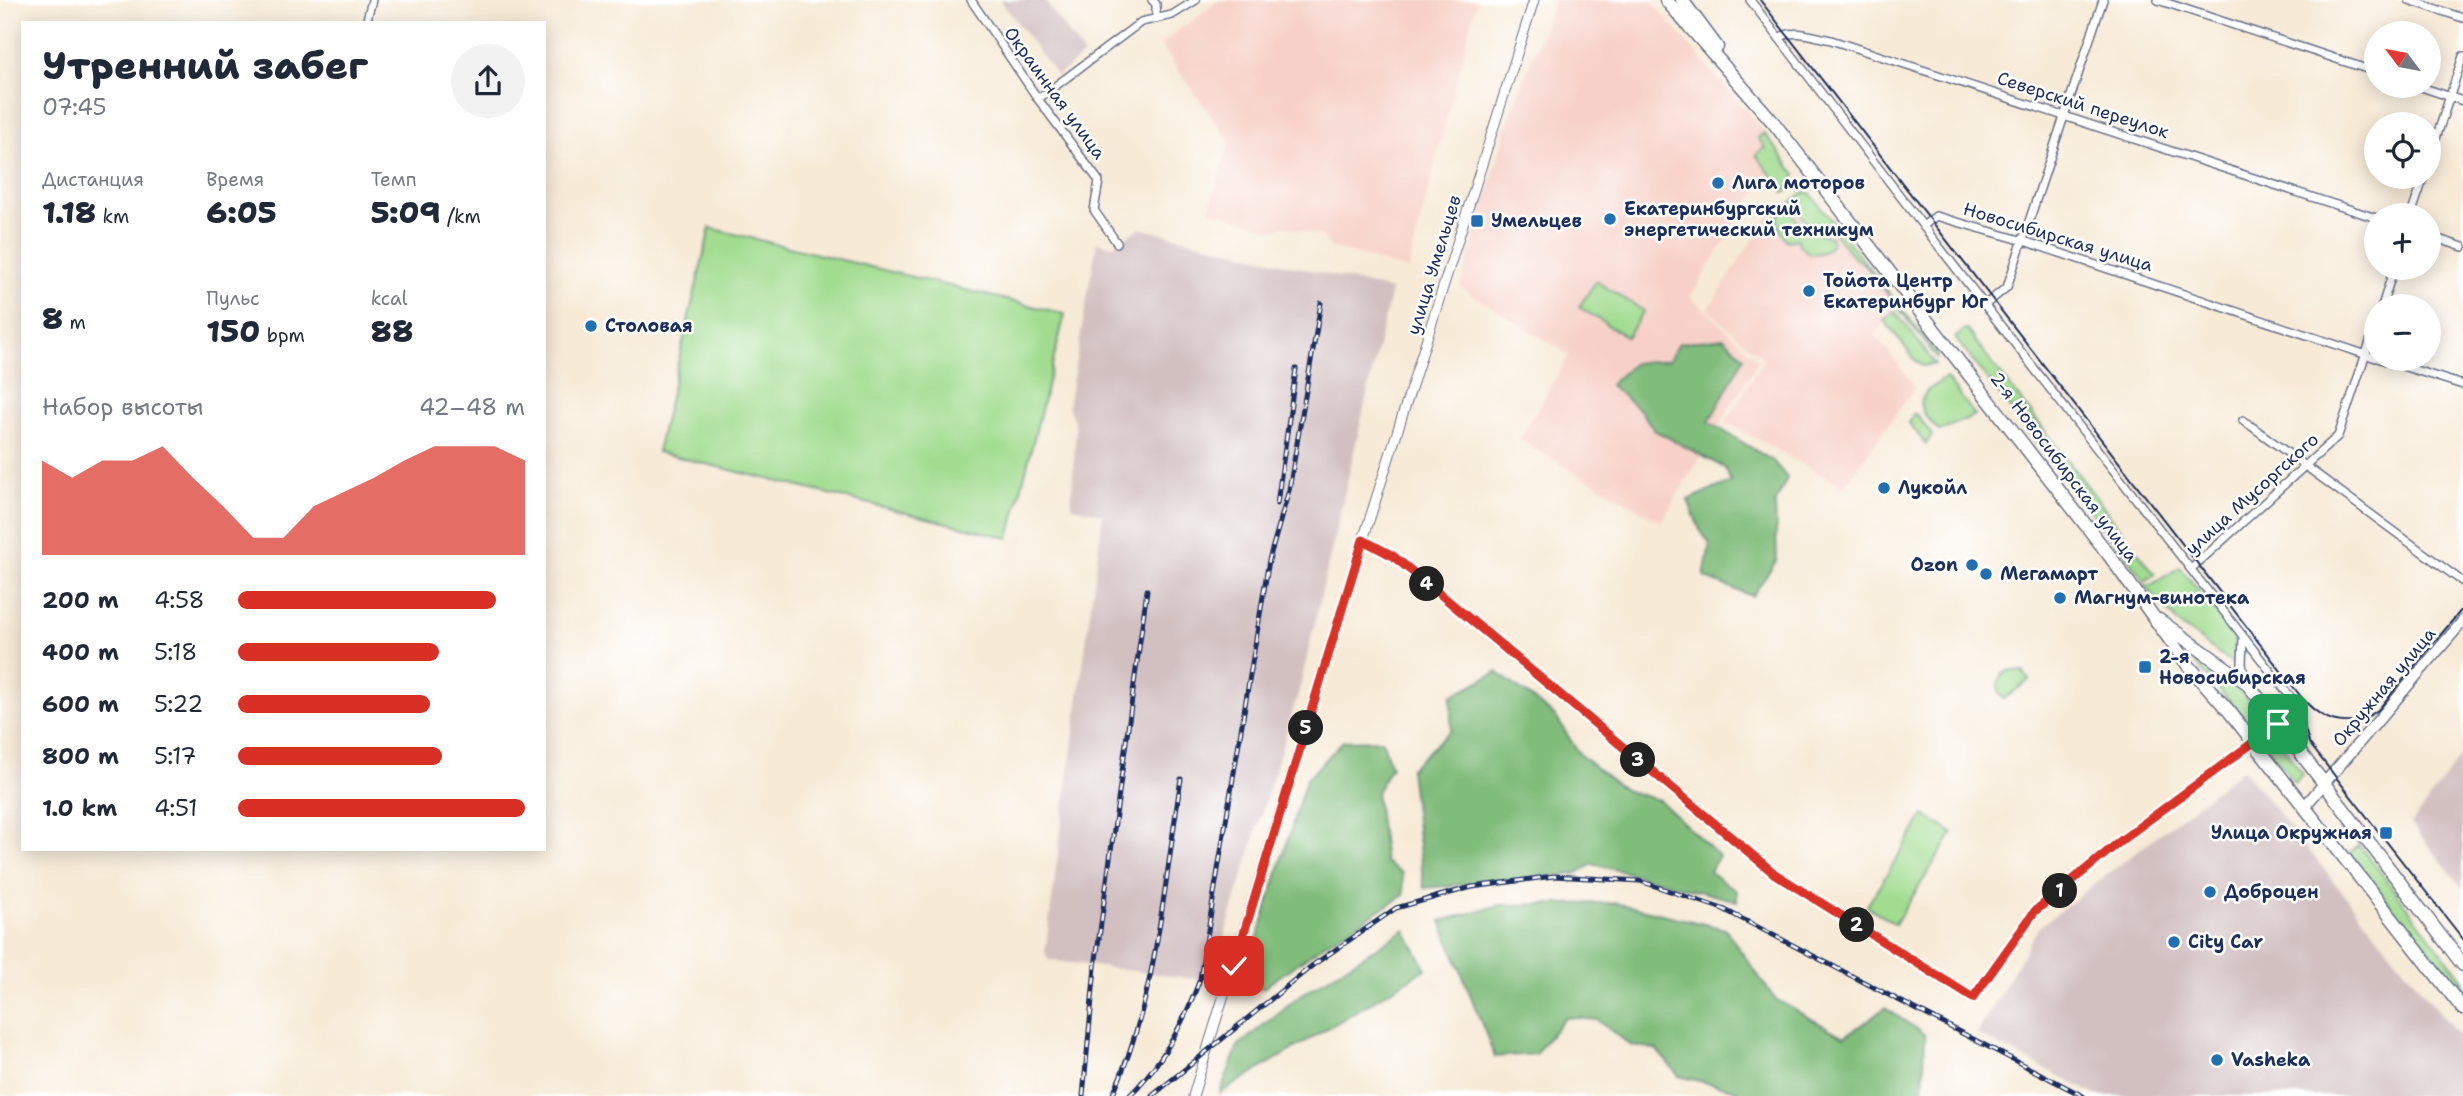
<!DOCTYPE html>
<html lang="ru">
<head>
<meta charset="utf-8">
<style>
	:root { --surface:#fff; --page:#f2f2f3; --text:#1f2937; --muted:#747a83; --accent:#d93025 }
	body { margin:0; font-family:"Shantell Sans",sans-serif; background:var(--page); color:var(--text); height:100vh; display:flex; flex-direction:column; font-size:26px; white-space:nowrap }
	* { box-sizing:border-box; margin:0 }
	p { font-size:23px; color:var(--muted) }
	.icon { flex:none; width:38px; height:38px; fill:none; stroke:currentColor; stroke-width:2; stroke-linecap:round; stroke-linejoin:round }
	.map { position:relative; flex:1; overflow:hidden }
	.drawer { position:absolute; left:21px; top:21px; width:525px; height:830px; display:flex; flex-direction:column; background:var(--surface); border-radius:0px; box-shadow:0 4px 18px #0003 }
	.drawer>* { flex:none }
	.needle { width:46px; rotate:302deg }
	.buttons { position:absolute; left:2364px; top:21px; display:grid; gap:14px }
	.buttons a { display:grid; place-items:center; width:77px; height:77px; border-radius:50%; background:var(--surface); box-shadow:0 4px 18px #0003; font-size:35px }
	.pin { position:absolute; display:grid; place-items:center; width:60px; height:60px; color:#fff; margin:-30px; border-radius:14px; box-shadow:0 4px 10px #0006 }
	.km { position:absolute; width:35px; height:35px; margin:-18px; border-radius:50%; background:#222; color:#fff; font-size:19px; line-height:35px; text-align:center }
	.round { display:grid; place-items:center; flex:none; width:74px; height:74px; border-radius:37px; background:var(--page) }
	.overview { display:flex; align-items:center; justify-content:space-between; height:119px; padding:0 21px }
	h1 { font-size:38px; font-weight:800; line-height:52px }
	.figures { display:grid; grid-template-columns:repeat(3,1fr); gap:10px; height:119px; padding:7px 21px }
	.figures div { display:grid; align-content:center }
	.figures b { font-size:30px; font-weight:800 }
	.figures small { font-size:19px; font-weight:400 }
	.figures p { font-size:19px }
	.chart { height:196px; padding:14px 21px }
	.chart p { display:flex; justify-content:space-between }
	.chart svg { width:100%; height:126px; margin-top:7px; fill:var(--accent); opacity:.7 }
	ul { padding:0 21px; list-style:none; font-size:23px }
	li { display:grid; grid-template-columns:112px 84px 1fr; align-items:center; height:52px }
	li i { height:18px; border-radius:9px; background:var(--accent) }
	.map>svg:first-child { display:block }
</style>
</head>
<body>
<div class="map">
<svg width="2463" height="1096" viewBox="0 0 2463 1096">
	<rect width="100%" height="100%" fill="#fff"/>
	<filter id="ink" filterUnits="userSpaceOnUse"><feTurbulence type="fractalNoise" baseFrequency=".0143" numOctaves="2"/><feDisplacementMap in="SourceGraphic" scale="14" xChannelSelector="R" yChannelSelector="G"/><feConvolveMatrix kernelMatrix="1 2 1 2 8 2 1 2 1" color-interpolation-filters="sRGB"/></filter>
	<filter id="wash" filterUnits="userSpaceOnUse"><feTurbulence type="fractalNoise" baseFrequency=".00686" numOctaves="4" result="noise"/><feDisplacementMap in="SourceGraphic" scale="28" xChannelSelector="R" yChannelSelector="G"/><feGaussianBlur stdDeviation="1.57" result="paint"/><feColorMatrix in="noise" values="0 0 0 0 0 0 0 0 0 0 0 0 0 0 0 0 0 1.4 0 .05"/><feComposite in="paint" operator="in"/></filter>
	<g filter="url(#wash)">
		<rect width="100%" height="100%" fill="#f7ead6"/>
		<g fill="#f7d1c7">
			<path d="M1220,0H1477L1408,270L1330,247L1323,237L1285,226L1274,230L1209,209L1230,142L1160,44Z"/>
			<path d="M1555,0H1650L1782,152L1690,297L1759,360L1661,522L1519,440L1569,355L1460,287L1514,104Z"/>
			<path d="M1791,202L1807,223L1832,230L1898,308L1875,334L1915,387L1844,487L1726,422L1764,359L1708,310L1774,207Z"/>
		</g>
		<g fill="#d2bfc0">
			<path d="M1000,0H1044L1084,55L1057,76Z"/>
			<path d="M1140,228L1391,290L1300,687L1211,981L1048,960L1045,952L1103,514L1071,507L1076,427L1068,406L1097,242L1112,246Z"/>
			<path d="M2463,753V888L2411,824Z"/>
			<path d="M2243,769L2463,1041V1096H2098L1977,1034L2038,928Z"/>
		</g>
		<g fill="#a1dc8f" stroke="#5e8676" stroke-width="2">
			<path d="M1764,133L1796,175L1793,184L1785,193L1756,155L1765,147L1758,138Z"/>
			<path d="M1804,192L1810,193L1938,355L1937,358L1865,265L1853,257L1832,230L1807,223L1791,202Z"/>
			<path d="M1787,207L1802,226L1832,238C1832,251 1820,255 1809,253L1799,245L1798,239L1787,241C1778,229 1771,216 1787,207Z"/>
			<path d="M710,228L1065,314L1009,538L657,452Z"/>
			<path d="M1596,281L1644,311L1627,337L1579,307Z"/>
			<path d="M1895,311L1935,364L1922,366L1916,361L1884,320Z"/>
			<path d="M1966,329L2155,574L2145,581L1955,338Z"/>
			<path d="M1946,378L1975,415L1939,431L1924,414L1920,403L1927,391Z"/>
			<path d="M1913,414L1917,415L1932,435L1926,444L1909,423Z"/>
			<path d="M2180,567L2234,636L2235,665L2179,624L2144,585H2151Z"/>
			<path d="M2167,632C2198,654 2248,688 2263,724L2259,728L2251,725Z"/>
			<path d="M2010,670L2023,672L2029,680L2004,699C1994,688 1997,676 2010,670Z"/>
			<path d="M2283,702C2297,707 2301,720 2302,733H2298L2278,707Z"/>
			<path d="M2271,740L2279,742L2303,774L2295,783L2269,749Z"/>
			<path d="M1924,815L1953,833L1895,924L1867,906Z"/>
			<path d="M2359,845L2463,979V997L2349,853Z"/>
		</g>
		<g fill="#80bc7a" stroke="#4e766c" stroke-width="2">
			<path d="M1724,338L1744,357L1709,422L1773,461L1787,478L1775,504L1777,560L1752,596L1704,577L1710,544L1700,530L1688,500L1731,482L1725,468L1654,430L1641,411L1610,385L1634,363L1669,360L1679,343Z"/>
			<path d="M1497,672L1556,717L1580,755L1624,790L1659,800L1719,856L1709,872L1737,891V901L1593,864L1575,874L1424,888L1410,769L1451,730V696Z"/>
			<path d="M1382,740L1391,767L1376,792L1385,862L1402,873L1404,895L1328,942L1263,988L1242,990L1306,780L1343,741Z"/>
			<path d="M1615,903L1725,929L1775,999L1844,1037L1885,1008L1925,1035L1923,1096H1740L1737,1090L1679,1076L1656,1049L1632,1046L1597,1020L1565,1017L1535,1054L1495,1057L1441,921L1501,905Z"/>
			<path d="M1405,930L1426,969L1220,1093L1238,1046L1299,996Z"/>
		</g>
	</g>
	<g filter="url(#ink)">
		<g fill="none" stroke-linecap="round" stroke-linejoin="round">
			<g stroke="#687088" stroke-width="10">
				<g id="minor">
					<path d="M971,0L1038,99L1099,181L1094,210L1117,243"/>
					<path d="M1152,0L1156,4V19"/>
					<path d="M1750,0L1923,226L1936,216L2024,241L2376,358"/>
					<path d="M2158,0L2376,72"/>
					<path d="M2409,0L2463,18"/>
					<path d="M366,23L372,0"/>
					<path d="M1779,38C1792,28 1816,37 1831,40L2376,218"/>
					<path d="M2418,86L2463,101"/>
					<path d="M1038,99L1141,22L1172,15L1196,0"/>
					<path d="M2429,160L2463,56"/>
					<path d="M2411,215L2424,177"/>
					<path d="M1923,226L2299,708"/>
					<path d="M2429,236L2463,247"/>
					<path d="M1986,304L2007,287L2103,0"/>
					<path d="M2382,306L2394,268"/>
					<path d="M2380,359L2463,385"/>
					<path d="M2243,420L2463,582"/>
					<path d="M1363,540L1393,556L1440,594L1775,874L1973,998L2035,911L2123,839L2278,724"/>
					<path d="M2191,569L2338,436L2376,324"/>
					<path d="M2243,637L2242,664L2246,683"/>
				</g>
			</g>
			<g stroke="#687088" stroke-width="11">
				<path id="tertiary" d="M1193,1096L1363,540L1534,0"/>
			</g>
			<g stroke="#687088" stroke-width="13">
				<path id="secondary" d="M2304,807L2463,621"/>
			</g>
			<g stroke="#687088" stroke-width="15">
				<g id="primary">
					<path d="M1666,0L1773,122L2109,555L2188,665L2229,711L2463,1009"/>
					<path d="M1682,0L1717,47"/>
					<path d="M2159,620L2247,683L2463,965"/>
				</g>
			</g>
			<use href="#minor" stroke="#fff" stroke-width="7"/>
			<use href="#tertiary" stroke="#fff" stroke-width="9"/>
			<use href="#secondary" stroke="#fff" stroke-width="10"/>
			<use href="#primary" stroke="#fff" stroke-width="12"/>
			<g stroke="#1b2f5e" stroke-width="2">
				<path d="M1760,0L2302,698C2324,723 2350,731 2378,710L2463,608"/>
				<path d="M2302,698L2304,725L2309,743L2463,939"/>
			</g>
			<g stroke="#1b2f5e" stroke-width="5">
				<g id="rail">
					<path d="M1277,504L1296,369"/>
					<path d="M1083,1096L1095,967L1147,590"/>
					<path d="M1112,1096C1157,998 1164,885 1181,779"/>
					<path d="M1129,1096C1163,1063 1184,1023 1200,979L1269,560L1289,490L1321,303"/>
					<path d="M1152,1096L1313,965L1396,908L1472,887L1554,876L1640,881L1723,909L2083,1096"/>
				</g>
			</g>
			<use href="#rail" stroke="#fff" stroke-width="2.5" stroke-dasharray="8" stroke-linecap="butt"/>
		</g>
	</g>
	<g fill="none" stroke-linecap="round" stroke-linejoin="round" filter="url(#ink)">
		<g stroke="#fff" stroke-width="14">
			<path id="route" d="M1234,966L1363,540L1393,556L1440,594L1775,874L1973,998L2035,911L2123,839L2278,724"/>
		</g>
		<use href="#route" stroke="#d93025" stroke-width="9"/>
	</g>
	<g fill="#1f6fb2" stroke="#fff" stroke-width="2.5">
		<circle cx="1718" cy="183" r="7"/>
		<circle cx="1610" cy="219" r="7"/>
		<rect x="1470" y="214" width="14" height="14" rx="3.5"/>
		<circle cx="1809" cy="291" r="7"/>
		<circle cx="591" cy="326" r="7"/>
		<circle cx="1884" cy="488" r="7"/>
		<circle cx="1972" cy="565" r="7"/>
		<circle cx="1986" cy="574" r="7"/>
		<circle cx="2060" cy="598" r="7"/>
		<rect x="2138" y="660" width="14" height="14" rx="3.5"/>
		<rect x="2379" y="826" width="14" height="14" rx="3.5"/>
		<circle cx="2210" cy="892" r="7"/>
		<circle cx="2174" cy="942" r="7"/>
		<circle cx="2217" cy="1060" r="7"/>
	</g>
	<g text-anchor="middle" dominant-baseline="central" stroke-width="5" stroke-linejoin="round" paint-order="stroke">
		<g font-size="18" fill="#1b2f5e" stroke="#fff">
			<text transform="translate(1055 93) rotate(54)">Окраинная улица</text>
			<text transform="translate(2083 105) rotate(18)">Северский переулок</text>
			<text transform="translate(2058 237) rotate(17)">Новосибирская улица</text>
			<text transform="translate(1434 265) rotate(-73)">улица Умельцев</text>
			<text transform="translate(2064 467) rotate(53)">2-я Новосибирская улица</text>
			<text transform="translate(2252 494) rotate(-42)">улица Мусоргского</text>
			<text transform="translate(2384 687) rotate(-50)">Окружная улица</text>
		</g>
		<g font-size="18" font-weight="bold" fill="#1b2f5e" stroke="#fff" text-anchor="start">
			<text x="1732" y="183">Лига моторов</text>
			<text x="1624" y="209">Екатеринбургский<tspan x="1624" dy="21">энергетический техникум</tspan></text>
			<text x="1491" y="221">Умельцев</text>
			<text x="1823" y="281">Тойота Центр<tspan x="1823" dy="21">Екатеринбург Юг</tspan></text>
			<text x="605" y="326">Столовая</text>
			<text x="1898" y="488">Лукойл</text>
			<text x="1958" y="565" text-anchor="end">Ozon</text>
			<text x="2000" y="574">Мегамарт</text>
			<text x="2074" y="598">Магнум-винотека</text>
			<text x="2159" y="657">2-я<tspan x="2159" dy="21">Новосибирская</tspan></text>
			<text x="2372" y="833" text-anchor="end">Улица Окружная</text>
			<text x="2224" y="892">Доброцен</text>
			<text x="2188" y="942">City Car</text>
			<text x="2231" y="1060">Vasheka</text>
		</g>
	</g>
</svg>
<div class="buttons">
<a><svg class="needle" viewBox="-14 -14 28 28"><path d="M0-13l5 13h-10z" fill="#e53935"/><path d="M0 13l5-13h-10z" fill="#747a83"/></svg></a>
<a><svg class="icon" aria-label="locate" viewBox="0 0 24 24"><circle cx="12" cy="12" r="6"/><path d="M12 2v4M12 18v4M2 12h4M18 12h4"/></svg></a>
<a>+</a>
<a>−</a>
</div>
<div class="pin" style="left:2278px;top:724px;background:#1e9e55"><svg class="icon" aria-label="arrive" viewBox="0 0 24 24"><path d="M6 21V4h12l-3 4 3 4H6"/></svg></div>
<div class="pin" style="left:1234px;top:966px;background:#d93025"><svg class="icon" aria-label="check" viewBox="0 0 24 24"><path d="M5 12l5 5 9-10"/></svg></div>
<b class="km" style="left:2060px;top:891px">1</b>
<b class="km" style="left:1857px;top:925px">2</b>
<b class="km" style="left:1638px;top:760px">3</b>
<b class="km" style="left:1427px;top:584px">4</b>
<b class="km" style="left:1306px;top:728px">5</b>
<section class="drawer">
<div class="overview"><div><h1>Утренний забег</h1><p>07:45</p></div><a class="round"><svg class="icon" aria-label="share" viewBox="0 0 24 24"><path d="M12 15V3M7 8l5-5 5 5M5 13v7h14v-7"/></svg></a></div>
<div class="figures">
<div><p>Дистанция</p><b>1.18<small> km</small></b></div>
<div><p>Время</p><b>6:05</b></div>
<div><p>Темп</p><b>5:09<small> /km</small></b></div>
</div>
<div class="figures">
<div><b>8<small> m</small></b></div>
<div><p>Пульс</p><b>150<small> bpm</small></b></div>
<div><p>kcal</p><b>88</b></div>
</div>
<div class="chart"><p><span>Набор высоты</span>42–48 m</p>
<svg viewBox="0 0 160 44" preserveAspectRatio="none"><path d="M0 44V11L10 17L20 11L30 11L40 6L50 17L60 27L70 38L80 38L90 27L100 22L110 17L120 11L130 6L140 6L150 6L160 11V44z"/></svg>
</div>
<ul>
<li><b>200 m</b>4:58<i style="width:90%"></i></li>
<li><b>400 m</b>5:18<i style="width:70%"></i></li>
<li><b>600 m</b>5:22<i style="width:67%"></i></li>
<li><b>800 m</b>5:17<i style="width:71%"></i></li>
<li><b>1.0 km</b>4:51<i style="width:100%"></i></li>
</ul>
</section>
</div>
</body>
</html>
